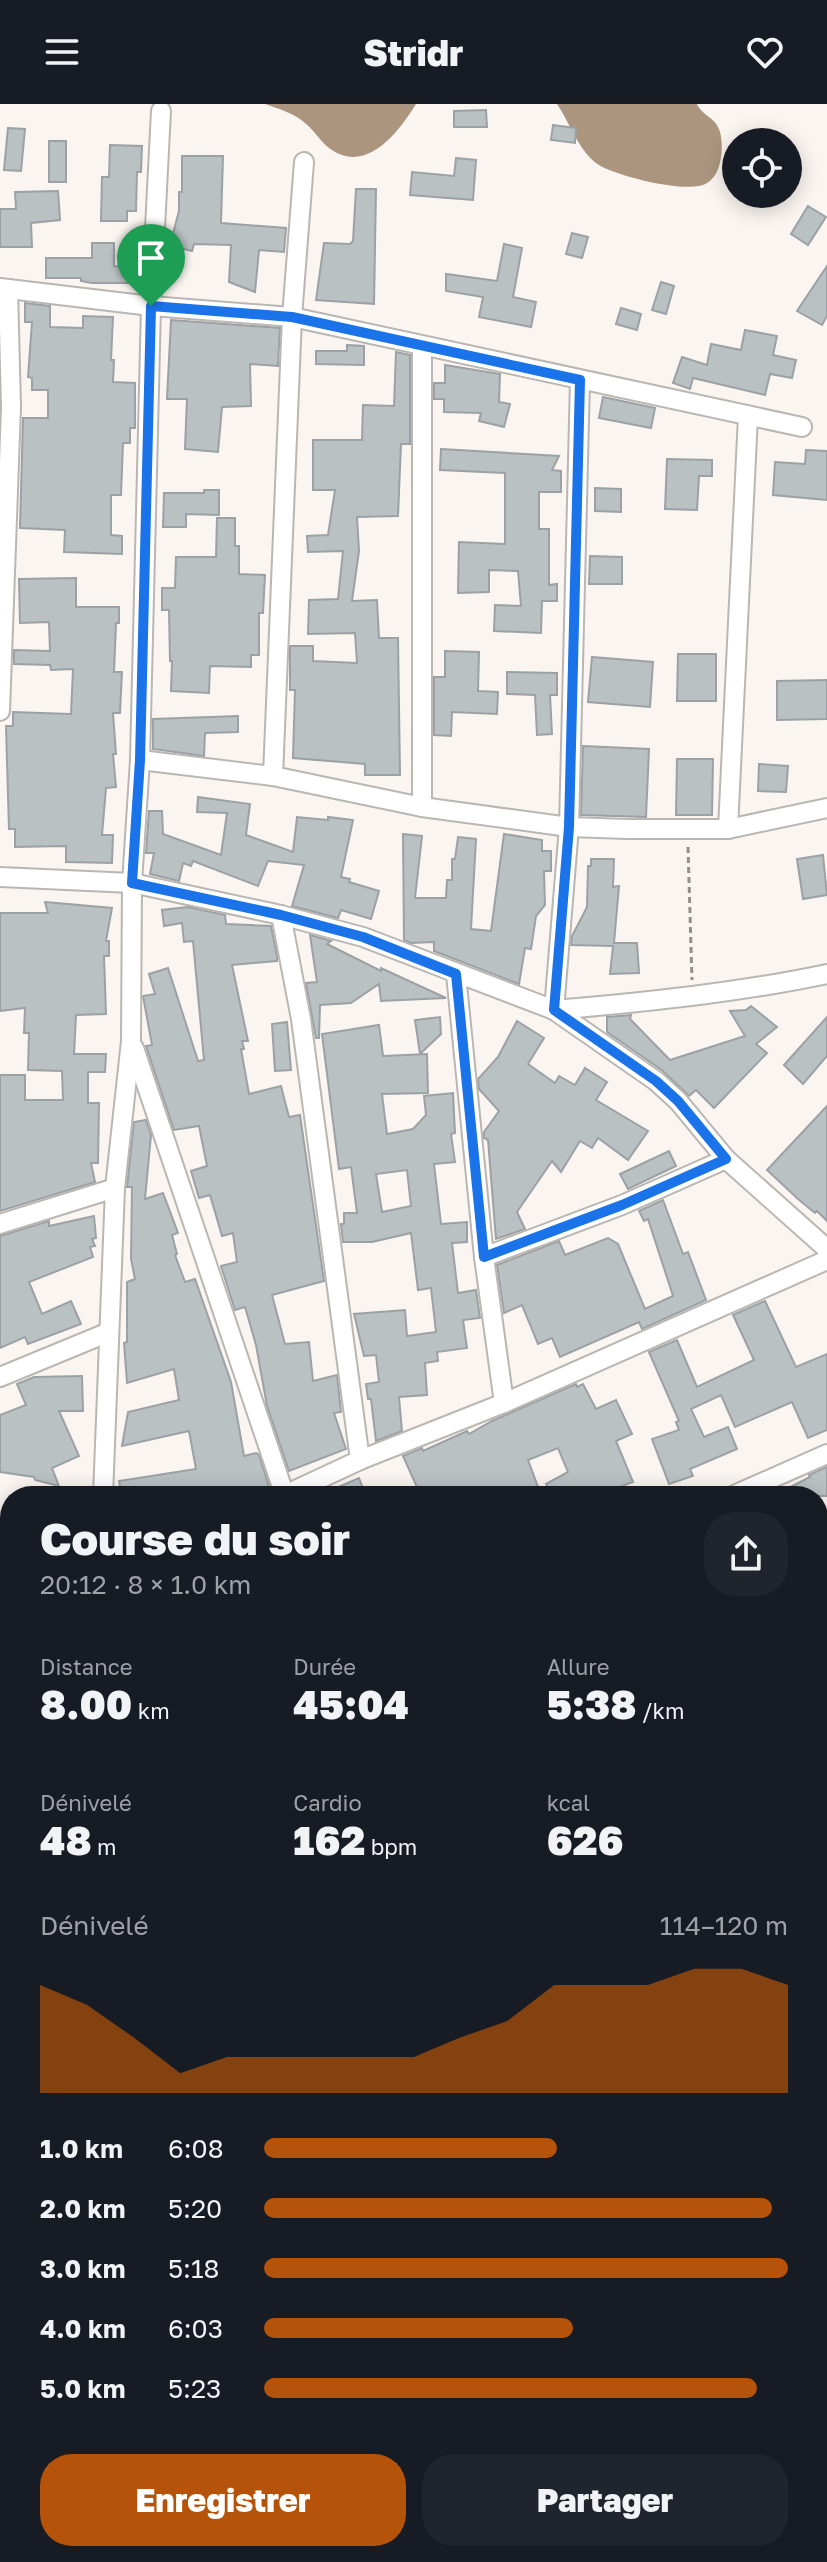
<!DOCTYPE html>
<html lang="fr">
<head>
<meta charset="utf-8">
<style>
	:root { --surface:#171b24; --page:#20242c; --text:#f1f3f6; --muted:#9ea1a6; --accent:#b45309 }
	body { margin:0; font-family:"Golos Text",sans-serif; background:var(--page); color:var(--text); height:100vh; display:flex; flex-direction:column; font-size:30px; white-space:nowrap }
	* { box-sizing:border-box; margin:0 }
	p { font-size:26px; color:var(--muted) }
	.icon { flex:none; width:44px; height:44px; fill:none; stroke:currentColor; stroke-width:2; stroke-linecap:round; stroke-linejoin:round }
	.map { position:relative; flex:1; overflow:hidden }
	.side { position:absolute; left:0px; top:1382px; width:828px; height:1076px; display:flex; flex-direction:column; background:var(--surface); border-radius:32px 32px 0 0; box-shadow:0 4px 20px #0003 }
	.side>* { flex:none }
	.tools { position:absolute; left:722px; top:24px; display:grid; gap:16px }
	.tools a { display:grid; place-items:center; width:80px; height:80px; border-radius:50%; background:var(--surface); box-shadow:0 4px 20px #0003; font-size:40px }
	.pin { position:absolute; display:grid; place-items:center; width:68px; height:68px; color:#fff; margin:-82px -34px; border-radius:50% 50% 50% 0; rotate:-45deg; box-shadow:0 0 8px #0007 }
	.pin .icon { rotate:45deg }
	.round { display:grid; place-items:center; flex:none; width:84px; height:84px; border-radius:32px; background:var(--page) }
	.summary { display:flex; align-items:center; justify-content:space-between; height:136px; padding:0 40px }
	h1 { font-size:44px; font-weight:800; line-height:60px }
	.stats { display:grid; grid-template-columns:repeat(3,1fr); gap:12px; height:136px; padding:8px 40px }
	.stats div { display:grid; align-content:center }
	.stats b { font-size:40px; font-weight:800 }
	.stats small { font-size:22px; font-weight:400 }
	.stats p { font-size:22px }
	.chart { height:224px; padding:16px 40px }
	.chart p { display:flex; justify-content:space-between }
	.chart svg { width:100%; height:144px; margin-top:8px; fill:var(--accent); opacity:.7 }
	.action { display:flex; gap:16px; margin-top:auto; padding:16px 40px }
	.action a { flex:1; height:92px; border-radius:32px; background:var(--accent); color:#fff; font-size:32px; font-weight:800; line-height:92px; text-align:center }
	.action a+a { background:var(--page); color:var(--text) }
	ul { padding:0 40px; list-style:none; font-size:26px }
	li { display:grid; grid-template-columns:128px 96px 1fr; align-items:center; height:60px }
	li i { height:20px; border-radius:10px; background:var(--accent) }
	header { display:flex; justify-content:space-between; align-items:center; height:104px; padding:0 40px; background:var(--surface); font-size:36px; font-weight:800 }
	.map>svg:first-child { display:block }
</style>
</head>
<body>
<header><svg class="icon" aria-label="menu" viewBox="0 0 24 24"><path d="M4 6h16M4 12h16M4 18h16"/></svg>Stridr<svg class="icon" aria-label="heart" viewBox="0 0 24 24"><path d="M12 20l-8-8c-3-5 5-10 8-4 3-6 11-1 8 4z"/></svg></header>
<div class="map">
<svg width="827" height="2458" viewBox="0 0 827 2458">
	<rect width="100%" height="100%" fill="#faf5f0"/>
	<g fill="#ab957e">
		<path d="M265,0H416C400,26 368,70 332,46C322,40 315,27 305,19C294,9 279,5 265,0Z"/>
		<path d="M557,0H697C702,12 716,13 720,28C724,42 722,71 707,79C689,91 617,72 599,61C579,48 570,19 557,0Z"/>
	</g>
	<g fill="#bac1c3" stroke="#9ba1a4" stroke-width="2" fill-rule="evenodd">
		<path d="M486,6L487,23H454V7Z"/>
		<path d="M553,21L576,24L575,39L551,36Z"/>
		<path d="M8,24L25,25L21,67L4,66Z"/>
		<rect x="49" y="37" width="17" height="41"/>
		<path d="M110,41L142,42L141,68H137L136,107H127V117H101L102,73H109Z"/>
		<path d="M182,52H223L221,119L286,124L284,148L259,146L255,188L229,178L231,141L194,140L192,147L176,143L177,134L172,133L179,107V88H182Z"/>
		<path d="M456,54L476,56L473,96L410,91L412,68L454,72Z"/>
		<path d="M356,85H376L374,200L316,196L324,139L350,140L353,137Z"/>
		<path d="M58,87L60,116L31,119L32,143H0V105H16L15,88Z"/>
		<path d="M808,102L826,113L808,141L791,130Z"/>
		<path d="M572,129L588,133L582,154L566,150Z"/>
		<path d="M92,139H114V162L134,163V179H92L81,177V174H46V154H92Z"/>
		<path d="M504,140L522,144L513,193L536,198L531,223L479,213L483,193L446,187V170L497,177Z"/>
		<path d="M827,162V212L822,221L797,207Z"/>
		<path d="M661,178L674,182L666,210L652,206Z"/>
		<path d="M25,199L50,202V223L83,224V212L113,213L111,256H114L113,278L135,279V324H130V339H123L121,391H111V431L122,432V450L64,448L65,426L20,424L23,314H48V286H32V274L28,273L32,218H25Z"/>
		<path d="M621,204L641,210L637,226L616,220Z"/>
		<path d="M171,216L280,224L278,262L250,260L251,302L222,303L218,348L185,345L187,295H167Z"/>
		<path d="M745,226L777,232L773,251L796,256L792,274L770,270L765,291L693,274L690,285L673,279L682,253L707,261L711,240L741,246Z"/>
		<path d="M347,241L364,242V261L316,260V247H347Z"/>
		<path d="M396,248L410,251V340H401L398,412L357,413L359,447L352,497L377,496L379,534H398L400,671H365V660L293,654L295,586H290V542H313V557L357,559L355,529L308,530L309,496L338,495L343,447L308,448L307,432L328,431L335,386H313V336H362L363,301L394,302Z"/>
		<path d="M445,261L500,270L499,298L510,300L504,323L479,317L481,309L444,308V295H434V279H445Z"/>
		<path d="M603,293L655,304L651,324L599,314Z"/>
		<path d="M441,345L559,352L552,366L561,367V388H539V425H549V481L557,480V497H542L541,529L494,527L495,501L521,502L518,467L489,466V488L458,489L459,438L505,440V369L440,366Z"/>
		<path d="M806,346L827,347V396L773,391L775,358L805,360Z"/>
		<path d="M667,355L712,356V372H699L697,406L665,405Z"/>
		<path d="M595,384L621,385V408L595,407Z"/>
		<path d="M204,386H219V411L186,410V423H163L164,389H204Z"/>
		<path d="M217,414H235V442H239V470L265,471L263,509H259V551H251V563L210,562L209,589L171,587L172,557H170L169,506H162V484H175L176,453H216Z"/>
		<path d="M590,452L622,453V480H589Z"/>
		<path d="M76,474V503H119V519H116L114,568H122L120,609H113L116,650H113L116,683L106,684L102,731H113L112,759L66,758V742L15,743V725H9L6,622H13V608L71,610L73,565L51,566L50,561L14,560V546L50,547L49,518L20,519L19,475Z"/>
		<path d="M445,547L479,548L478,587L498,588L497,610L452,608L451,632L434,631V573H445Z"/>
		<path d="M678,550H716V597H677Z"/>
		<path d="M592,553L653,558L650,603L588,598Z"/>
		<path d="M507,568L557,569V591H550L552,630L537,631L535,591L507,590Z"/>
		<path d="M827,576V615L777,616V577Z"/>
		<path d="M238,612V628L205,629L204,652L153,645V615Z"/>
		<path d="M583,642L649,645L646,713L581,711Z"/>
		<path d="M677,655H713L712,711H676Z"/>
		<path d="M759,660L788,662L786,688L758,687Z"/>
		<path d="M198,693L250,700L246,731L293,748L297,713L328,716V713L353,716L341,773L350,775L349,778L379,787L371,815L341,806L338,814L292,802L304,761L268,757L258,782L193,757L191,762L183,759L179,777L150,770L154,749H146L149,707H162L163,730L221,751L227,709L197,708Z"/>
		<path d="M403,730L422,732L415,794H446L447,776H452V755H455L458,733L476,735L471,825L491,827L504,730L542,736V747H551V767H544L545,801L536,812L531,845L525,844L519,880L434,847V838L411,839L404,836Z"/>
		<path d="M823,751L827,791L803,795L797,755Z"/>
		<path d="M591,755H614L613,783L619,782L614,839H637L639,869L610,870L613,842L571,841L572,832L587,803L588,762H591Z"/>
		<path d="M45,798L112,804L106,837H109V852H104L106,910L76,911L74,950H106L105,968H88V999H99L98,1059H91L95,1078L0,1107V971H25V996H63L62,967L28,966L29,929H24L25,904L0,907V809H48Z"/>
		<path d="M188,803L225,811L226,820L271,822L277,852V857L232,861L248,937H242L244,945H241L249,990L281,982L289,1013L300,1011L324,1177L272,1191L285,1240L309,1238L313,1277L337,1271L341,1308L334,1309L346,1345L289,1367L267,1302L256,1241L245,1203L235,1206L221,1162L237,1158L233,1129L222,1132L210,1091L199,1094L191,1067L207,1062L199,1022L174,1026L146,942L152,941L143,892L155,890L149,870L168,864L198,957L204,956L193,837L184,838L182,819L164,822L162,806Z"/>
		<path d="M310,831L331,837L327,840L381,867V864L446,894L381,897L379,880L351,899L320,901L319,934H316L306,879L317,878Z"/>
		<path d="M751,902L777,923L756,940L767,949L714,1004L696,986L689,992L663,967L607,928V913L631,911L630,915L670,956L745,932L730,907L746,906Z"/>
		<path d="M440,913L441,930L420,950L415,916Z"/>
		<path d="M827,913V952L803,980L784,961Z"/>
		<path d="M517,917L544,934L528,960L555,979L559,972L575,981L585,964L607,978L596,996L648,1027L628,1056L598,1034L592,1044L580,1037L561,1068L552,1057L517,1108L525,1125L496,1135L488,1036L484,1034V1028L499,1007L479,985L478,975L498,953Z"/>
		<path d="M287,918L291,966L275,967L272,920Z"/>
		<path d="M379,921L383,952L427,950L428,989L382,990L387,1030L413,1025L426,1011L424,992L453,989L455,1029L451,1030L455,1058L434,1060L441,1120L467,1118V1138L452,1139L458,1189L476,1186L480,1214L463,1216L467,1244L437,1248L438,1257L425,1259L427,1291L399,1293L402,1327L376,1337L371,1295H368L366,1280L379,1278L376,1251L364,1252L354,1210L405,1206L407,1232L436,1228L431,1184L418,1186L411,1129L372,1138H343L341,1120H344V1109H357L351,1063L339,1065L322,930ZM407,1066L411,1102L382,1108L376,1070Z"/>
		<path d="M827,1002V1117L817,1107L815,1109L798,1095L767,1066Z"/>
		<path d="M146,1016L151,1031L145,1095L163,1089L178,1129L172,1131L177,1150L175,1151L185,1178L195,1175L231,1278L244,1352L256,1349L259,1351L272,1392H122L119,1377L196,1365L189,1327L122,1342L128,1308L179,1296L174,1265L127,1279L124,1239L127,1238V1178L135,1175L131,1155L132,1083H127L134,1018Z"/>
		<path d="M669,1047L676,1062L628,1085L620,1070Z"/>
		<path d="M663,1096L683,1150L688,1148L706,1196L642,1225L639,1218L560,1253L552,1234L538,1240L522,1201L504,1209L497,1161L559,1137L565,1151L608,1134L618,1140L645,1205L673,1192L648,1115L644,1117L639,1107Z"/>
		<path d="M94,1112L96,1134L92,1135L95,1142L90,1143L93,1153L29,1178L42,1210L71,1197L81,1220L28,1240L25,1233L0,1244V1132L49,1117V1122Z"/>
		<path d="M765,1197L796,1263L827,1250V1326L808,1334L792,1298L735,1323L721,1291L691,1305L704,1333L728,1323L737,1345L690,1365L693,1372L669,1380L652,1335L679,1326L676,1318L679,1317L649,1248L677,1236L697,1283L754,1256L733,1211Z"/>
		<path d="M82,1272L83,1307H59L79,1352L52,1364L59,1382L35,1376L34,1373L0,1368V1311L26,1301L17,1280L34,1273Z"/>
		<path d="M576,1280L577,1283L583,1280L596,1305L616,1296L632,1330L616,1337L633,1378L617,1384L620,1392H553L546,1380L568,1368L558,1344L528,1356L538,1383L514,1392H421L403,1352L422,1344L423,1347L467,1327L469,1330L492,1317Z"/>
		<path d="M827,1363V1392H773L810,1373L809,1371Z"/>
		<path d="M359,1374L366,1392H318Z"/>
	</g>
	<g fill="none" stroke-linecap="round" stroke-linejoin="round">
		<g stroke="#bab6b2" stroke-width="22">
			<g id="minor">
				<path d="M0,184L151,202L292,213L802,323"/>
				<path d="M422,242V703"/>
				<path d="M0,607L11,303L8,185"/>
				<path d="M140,656L273,672L422,703L569,723L627,725H728L827,704"/>
				<path d="M273,672L292,213L304,58"/>
				<path d="M728,725L748,312"/>
				<path d="M0,773L132,779L281,811L363,833L554,906L656,977L678,997L726,1055L827,1145"/>
				<path d="M281,811L301,915L360,1356"/>
				<path d="M456,870L484,1153L504,1299"/>
				<path d="M554,906L569,723L580,276"/>
				<path d="M554,906C645,898 737,889 827,870"/>
				<path d="M134,944L285,1392"/>
				<path d="M0,1120L115,1084"/>
				<path d="M484,1153L622,1101L726,1055"/>
				<path d="M0,1273L109,1228"/>
				<path d="M285,1391L360,1356L504,1299L827,1156"/>
				<path d="M103,1392L115,1084L131,937L132,779L140,656L151,202L161,7"/>
				<path d="M732,1392L827,1350"/>
				<path d="M0,1428L10,1429"/>
				<path d="M818,1508L827,1504"/>
				<path d="M0,1617L10,1606"/>
				<path d="M818,1692L827,1688"/>
				<path d="M0,1790L10,1795"/>
				<path d="M818,1837L827,1834"/>
				<path d="M818,1858L827,1866"/>
				<path d="M0,1939L10,1944"/>
				<path d="M818,2054L827,2052"/>
				<path d="M818,2068L827,2075"/>
				<path d="M0,2073L10,2078"/>
				<path d="M0,2260L10,2265"/>
				<path d="M818,2397L827,2412"/>
				<path d="M360,2448L378,2458"/>
				<path d="M636,2448L638,2458"/>
				<path d="M244,2458L249,2448"/>
				<path d="M457,2458V2448"/>
			</g>
		</g>
		<path stroke="#928e8a" stroke-width="3" stroke-dasharray="6 4" stroke-linecap="butt" d="M688,743L692,876"/>
		<use href="#minor" stroke="#fff" stroke-width="18"/>
	</g>
	<g fill="none" stroke-linecap="round" stroke-linejoin="round">
		<g stroke="#fff" stroke-width="16">
			<path id="route" d="M151,202L292,213L580,276L569,723L554,906L656,977L678,997L726,1055L622,1101L484,1153L456,870L363,833L281,811L132,779L140,656Z"/>
		</g>
		<use href="#route" stroke="#1a73e8" stroke-width="10"/>
	</g>
</svg>
<div class="tools">
<a><svg class="icon" aria-label="locate" viewBox="0 0 24 24"><circle cx="12" cy="12" r="6"/><path d="M12 2v4M12 18v4M2 12h4M18 12h4"/></svg></a>
</div>
<div class="pin" style="left:151px;top:202px;background:#1e9e55"><svg class="icon" aria-label="arrive" viewBox="0 0 24 24"><path d="M6 21V4h12l-3 4 3 4H6"/></svg></div>
<section class="side">
<div class="summary"><div><h1>Course du soir</h1><p>20:12 · 8 × 1.0 km</p></div><a class="round"><svg class="icon" aria-label="share" viewBox="0 0 24 24"><path d="M12 15V3M7 8l5-5 5 5M5 13v7h14v-7"/></svg></a></div>
<div class="stats">
<div><p>Distance</p><b>8.00<small> km</small></b></div>
<div><p>Durée</p><b>45:04</b></div>
<div><p>Allure</p><b>5:38<small> /km</small></b></div>
</div>
<div class="stats">
<div><p>Dénivelé</p><b>48<small> m</small></b></div>
<div><p>Cardio</p><b>162<small> bpm</small></b></div>
<div><p>kcal</p><b>626</b></div>
</div>
<div class="chart"><p><span>Dénivelé</span>114–120 m</p>
<svg viewBox="0 0 160 44" preserveAspectRatio="none"><path d="M0 44V11L10 17L20 27L30 38L40 33L50 33L60 33L70 33L80 33L90 27L100 22L110 11L120 11L130 11L140 6L150 6L160 11V44z"/></svg>
</div>
<ul>
<li><b>1.0 km</b>6:08<i style="width:56%"></i></li>
<li><b>2.0 km</b>5:20<i style="width:97%"></i></li>
<li><b>3.0 km</b>5:18<i style="width:100%"></i></li>
<li><b>4.0 km</b>6:03<i style="width:59%"></i></li>
<li><b>5.0 km</b>5:23<i style="width:94%"></i></li>
</ul>
<div class="action"><a>Enregistrer</a><a>Partager</a></div>
</section>
</div>
</body>
</html>
